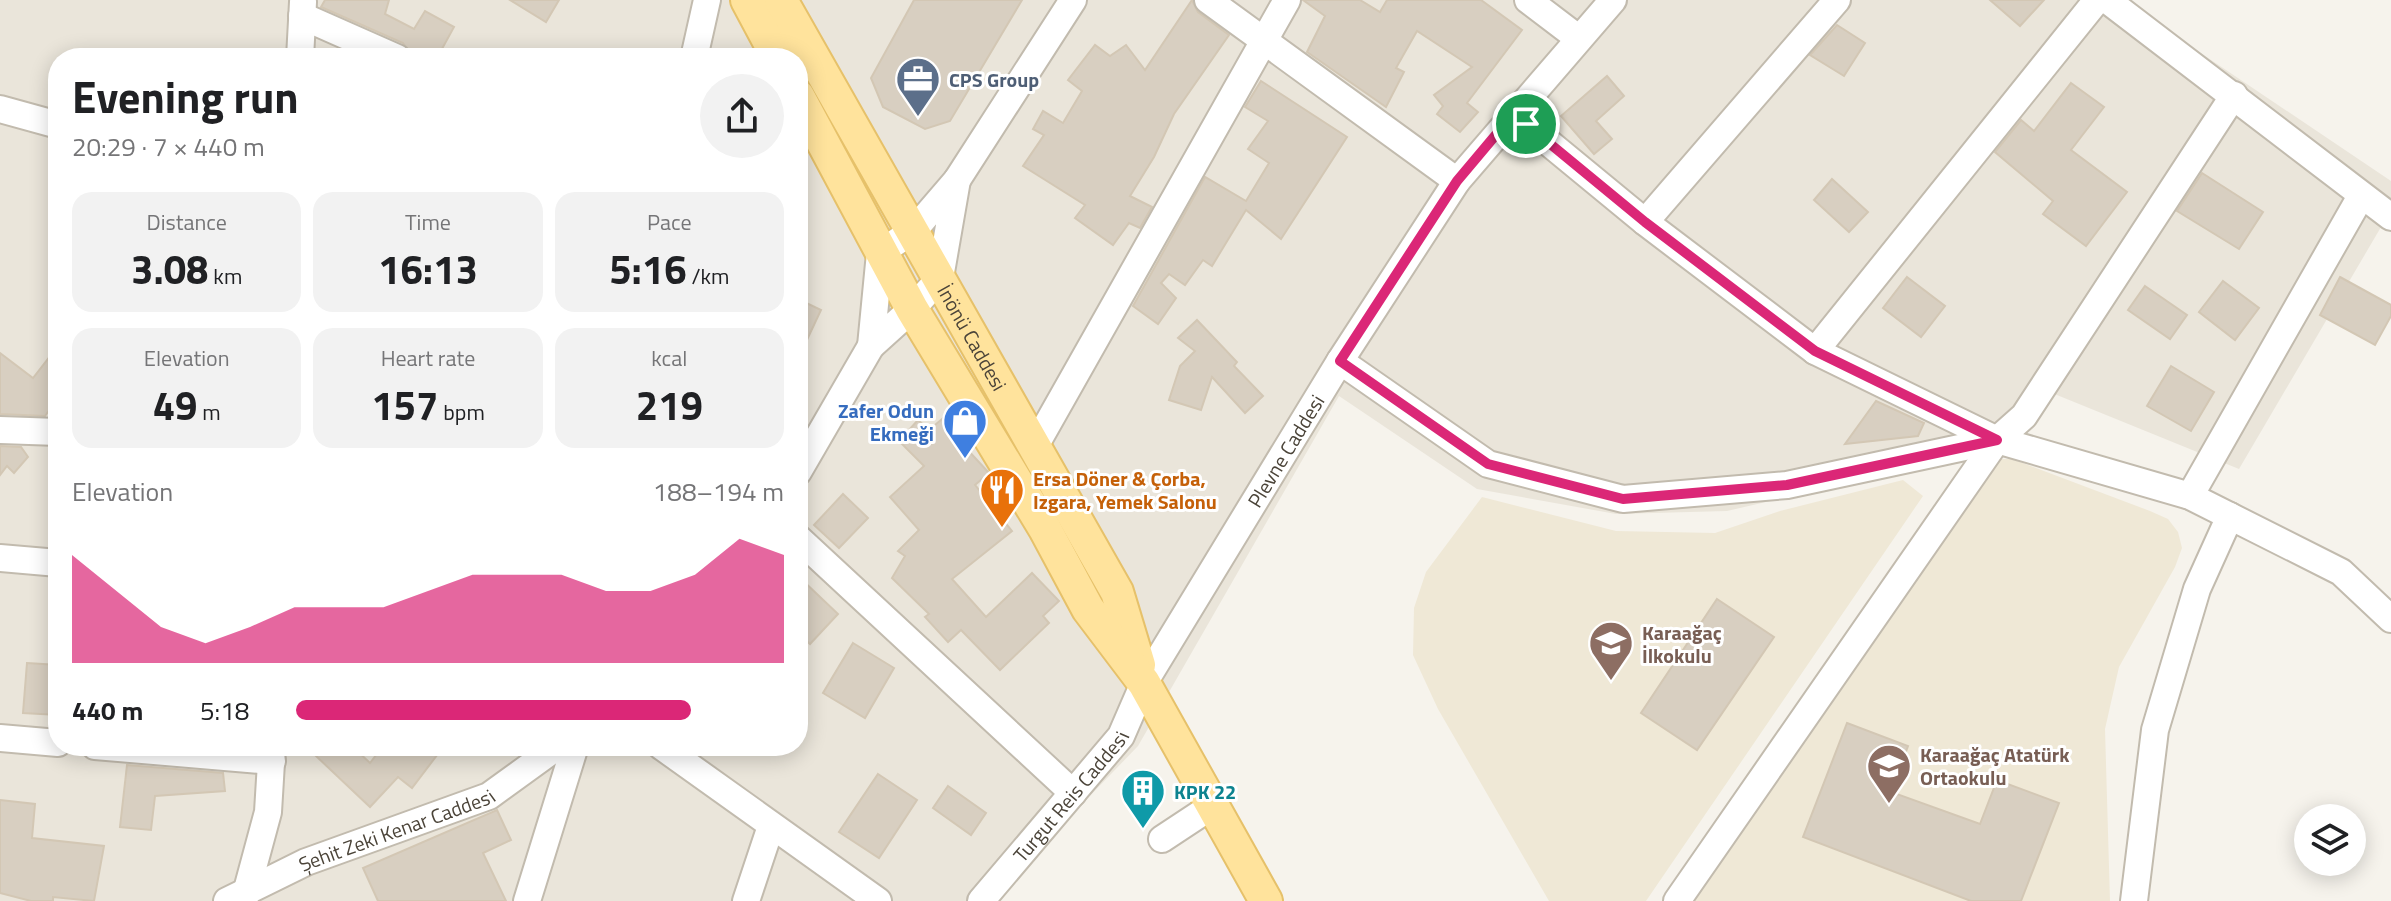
<!DOCTYPE html>
<html lang="en">
<head>
<meta charset="utf-8">
<style>
	:root { --surface:#fff; --page:#f2f2f2; --text:#202124; --muted:#757577; --accent:#db2777 }
	body { margin:0; font-family:"Titillium Web",sans-serif; background:var(--page); color:var(--text); height:100vh; display:flex; flex-direction:column; font-size:30px; white-space:nowrap }
	* { box-sizing:border-box; margin:0 }
	p { font-size:26px; color:var(--muted) }
	.icon { flex:none; width:44px; height:44px; fill:none; stroke:currentColor; stroke-width:2; stroke-linecap:round; stroke-linejoin:round }
	.map { position:relative; flex:1; overflow:hidden }
	.sheet { position:absolute; left:48px; top:48px; width:760px; height:708px; display:flex; flex-direction:column; background:var(--surface); border-radius:32px; box-shadow:0 4px 20px #0003 }
	.sheet>* { flex:none }
	.tools { position:absolute; left:2294px; top:804px; display:grid; gap:16px }
	.tools a { display:grid; place-items:center; width:72px; height:72px; border-radius:50%; background:var(--surface); box-shadow:0 4px 20px #0003; font-size:40px }
	.pin { position:absolute; display:grid; place-items:center; width:68px; height:68px; color:#fff; margin:-34px; border:4px solid #fff; border-radius:50%; box-shadow:0 2px 8px #0007 }
	.round { display:grid; place-items:center; flex:none; width:84px; height:84px; border-radius:42px; background:var(--page) }
	.summary { display:flex; align-items:center; justify-content:space-between; height:136px; padding:0 24px }
	h1 { font-size:44px; font-weight:700; line-height:60px }
	.stats { display:grid; grid-template-columns:repeat(3,1fr); gap:12px; height:136px; padding:8px 24px }
	.stats div { display:grid; align-content:center; border-radius:20px; background:var(--page); text-align:center }
	.stats b { font-size:40px; font-weight:700 }
	.stats small { font-size:22px; font-weight:400 }
	.stats p { font-size:22px }
	.chart { height:224px; padding:16px 24px }
	.chart p { display:flex; justify-content:space-between }
	.chart svg { width:100%; height:144px; margin-top:8px; fill:var(--accent); opacity:.7 }
	ul { padding:0 24px; list-style:none; font-size:26px }
	li { display:grid; grid-template-columns:128px 96px 1fr; align-items:center; height:60px }
	li i { height:20px; border-radius:10px; background:var(--accent) }
	.map>svg:first-child { display:block }
</style>
</head>
<body>
<div class="map">
<svg width="2391" height="901" viewBox="0 0 2391 901">
	<rect width="100%" height="100%" fill="#f6f3ec"/>
	<path fill="#eae5da" fill-rule="evenodd" d="M0,0H2122L2391,181V210L2239,469L2052,393L2018,437L1895,472L1727,511L1616,514L1477,489L1339,396L1138,746L1004,885L998,901H0ZM58,58H798V746H58Z"/>
	<g fill="#efe8d6">
		<path d="M2001,459H2012L2150,511L2168,519L2178,532L2182,548L2175,567L2119,667L2105,729L2110,901H1693L1992,466Z"/>
		<path d="M1903,480L1923,496L1646,901H1549L1438,709L1413,655L1414,608L1426,572L1482,497L1616,531L1715,533L1780,511Z"/>
	</g>
	<g fill="#d8cfc1" stroke="#d3c7b4" stroke-width="2">
		<path d="M325,0H389L385,14L414,29L425,11L454,27L437,58H413L403,43L321,7Z"/>
		<path d="M510,0H559L546,22Z"/>
		<path d="M914,0H1022L950,121L925,129L883,107L871,78Z"/>
		<path d="M1192,0L1198,12L1229,35L1174,114L1154,157L1130,196L1152,207L1140,228L1129,223L1113,245L1075,218L1085,205L1023,166L1044,135L1033,129L1043,111L1063,123L1082,91L1068,80L1095,45L1110,56L1126,45L1145,70Z"/>
		<path d="M1303,0H1360L1380,12L1387,0H1481L1522,30L1467,103L1478,112L1460,132L1437,114L1443,106L1434,95L1472,67L1417,31L1396,68L1404,72L1386,107L1307,52L1325,16Z"/>
		<path d="M1990,0H2044L2020,26Z"/>
		<path d="M1837,25L1865,43L1844,76L1810,55Z"/>
		<path d="M1607,76L1624,96L1596,121L1612,139L1594,154L1561,116Z"/>
		<path d="M1261,81L1347,137L1281,239L1246,210L1212,266L1203,260L1185,285L1169,274L1161,283L1176,298L1158,324L1133,306L1205,177L1246,201L1269,163L1248,149L1268,121L1245,107Z"/>
		<path d="M2071,83L2104,107L2071,150L2127,192L2086,246L2043,214L2053,201L1995,152L2021,120L2034,131Z"/>
		<path d="M2202,173L2263,212L2239,249L2177,211Z"/>
		<path d="M1832,179L1868,212L1849,232L1814,200Z"/>
		<path d="M1907,277L1945,306L1921,337L1883,308Z"/>
		<path d="M2340,277L2391,305V316L2375,345L2320,315Z"/>
		<path d="M2223,281L2259,308L2235,340L2199,312Z"/>
		<path d="M2145,286L2187,315L2170,339L2128,310Z"/>
		<path d="M798,299L821,310L798,359Z"/>
		<path d="M1197,320L1237,362L1234,366L1263,396L1245,413L1212,377L1201,410L1169,400L1180,366L1195,351L1178,338Z"/>
		<path d="M58,346V398L45,416L0,414V353L33,378Z"/>
		<path d="M2171,366L2214,392L2191,431L2147,406Z"/>
		<path d="M1876,401L1924,423L1918,436L1845,444Z"/>
		<path d="M947,415L959,429L953,434L989,473L975,485L1012,531L952,579L986,617L1032,573L1059,601L1043,616L1049,623L1000,670L961,630L948,642L925,617L929,614L892,578L905,556L898,551L919,530L890,497L924,466L899,441L918,420L929,430Z"/>
		<path d="M0,446L21,447L28,457L14,473L7,466L0,475Z"/>
		<path d="M843,494L868,518L839,548L814,525Z"/>
		<path d="M798,576L838,614L810,644L798,633Z"/>
		<path d="M1717,599L1774,637L1697,750L1641,713Z"/>
		<path d="M853,643L894,668L865,718L823,693Z"/>
		<path d="M27,663L58,665V715L23,713Z"/>
		<path d="M1847,723L1908,746L1891,792L1980,824L1997,780L2059,803L2021,901H1971L1803,837Z"/>
		<path d="M325,746H352L370,763L383,746H444L412,788L398,777L370,807L316,756Z"/>
		<path d="M127,765L223,773L225,791L155,796L151,830L120,827Z"/>
		<path d="M878,774L917,800L879,858L839,832Z"/>
		<path d="M948,786L986,813L971,835L933,808Z"/>
		<path d="M0,800L35,804L32,838L104,846L94,901L53,897V901H31L0,893Z"/>
		<path d="M497,810L511,840L483,853L506,901H378L363,868Z"/>
	</g>
	<g fill="none" stroke-linecap="round" stroke-linejoin="round">
		<g stroke="#c2bbae" stroke-width="30">
			<g id="minor">
				<path d="M1208,0L1457,181"/>
				<path d="M1528,0L1578,38"/>
				<path d="M2107,0L2391,217"/>
				<path d="M302,16L397,58"/>
				<path d="M300,58L303,2"/>
				<path d="M694,58L707,0"/>
				<path d="M0,109L58,125"/>
				<path d="M1510,118L1526,124L1645,222L1815,351L1997,440L2190,496L2341,572L2391,619"/>
				<path d="M957,180L940,278L912,309L871,346L880,253L914,230Z"/>
				<path d="M957,180L1073,0"/>
				<path d="M1645,222L1837,0"/>
				<path d="M1815,351L2097,0"/>
				<path d="M1340,361L1488,464L1623,499L1787,485L1997,440L2024,416L2234,95"/>
				<path d="M0,430L58,432"/>
				<path d="M1035,446L1287,0"/>
				<path d="M798,472L871,346"/>
				<path d="M2190,496L2361,196"/>
				<path d="M798,538L1073,793"/>
				<path d="M0,558L58,563"/>
				<path d="M0,738L58,743"/>
				<path d="M95,746L272,761"/>
				<path d="M661,746L878,901"/>
				<path d="M1162,839L1212,806"/>
				<path id="s1" d="M227,901L306,862L489,796L558,746"/>
				<path d="M244,901L268,812L272,746"/>
				<path d="M527,901L575,746"/>
				<path d="M746,901L771,826"/>
				<path id="s2" d="M981,901L1121,736L1144,683L1340,361L1457,181L1613,0"/>
				<path d="M1677,901L1997,440"/>
				<path d="M2134,901L2155,730L2197,589L2230,516"/>
			</g>
		</g>
		<g stroke="#e6c16a" stroke-width="36">
			<g id="major">
				<path d="M747,0L778,58"/>
				<path id="s3" d="M781,0L1117,592L1139,665"/>
				<path d="M798,96L912,309L1045,529L1088,609L1144,683L1266,901"/>
			</g>
		</g>
		<use href="#minor" stroke="#fff" stroke-width="26"/>
		<use href="#major" stroke="#ffe39c" stroke-width="32"/>
	</g>
	<g fill="none" stroke-linecap="round" stroke-linejoin="round">
		<g stroke="#fff" stroke-width="16">
			<path id="route" d="M1510,118L1526,124L1645,222L1815,351L1997,440L1787,485L1623,499L1488,464L1340,361L1457,181Z"/>
		</g>
		<use href="#route" stroke="#db2777" stroke-width="10"/>
	</g>
	<defs>
		<g id="office-pin" transform="scale(2.3)"><path d="M0 17L-7.5 6A9.5 9.5 0 1 1 7.5 6Z" fill="#5c6f8a" stroke="#fff"/><path d="M-6-3h4V-5.5h4V-3h4V5H-6ZM-1-4.5V-3h2v-1.5ZM-6 0V1H6V0Z" fill="#fff"/></g>
		<g id="shop-pin" transform="scale(2.3)"><path d="M0 17L-7.5 6A9.5 9.5 0 1 1 7.5 6Z" fill="#3f7fe0" stroke="#fff"/><path d="M-5-2.5h2.3a2.7 3.5 0 0 1 5.4 0H5L5.5 6h-11ZM-1.5-2.5h3a1.5 2.3 0 0 0-3 0Z" fill="#fff"/></g>
		<g id="restaurant-pin" transform="scale(2.3)"><path d="M0 17L-7.5 6A9.5 9.5 0 1 1 7.5 6Z" fill="#e8710a" stroke="#fff"/><path d="M-5-6h1v4h1v-4h1v4h1v-4h1v5L-1.5 .5V6h-2V.5L-5-1ZM5-6V6H3V1.5H1.5Q1.5-4 5-6Z" fill="#fff"/></g>
		<g id="school-pin" transform="scale(2.3)"><path d="M0 17L-7.5 6A9.5 9.5 0 1 1 7.5 6Z" fill="#8d6e63" stroke="#fff"/><path d="M0-5L7-2L0 1L-7-2ZM-4 1L0 2.5L4 1V4Q0 6-4 4Z" fill="#fff"/></g>
		<g id="building-pin" transform="scale(2.3)"><path d="M0 17L-7.5 6A9.5 9.5 0 1 1 7.5 6Z" fill="#0f9aa8" stroke="#fff"/><path d="M-4-6H4V6H1V3H-1V6H-4ZM-2.5-4.3h1.7v1.8h-1.7ZM.8-4.3h1.7v1.8H.8ZM-2.5-1h1.7V.8h-1.7ZM.8-1h1.7V.8H.8Z" fill="#fff"/></g>
	</defs>
	<g fill-rule="evenodd">
		<use href="#office-pin" x="918" y="79"/>
		<use href="#shop-pin" x="965" y="421"/>
		<use href="#restaurant-pin" x="1002" y="490"/>
		<use href="#school-pin" x="1611" y="643"/>
		<use href="#school-pin" x="1889" y="766"/>
		<use href="#building-pin" x="1143" y="791"/>
	</g>
	<g text-anchor="middle" dominant-baseline="central" stroke-width="6" stroke-linejoin="round" paint-order="stroke">
		<g font-size="20" font-weight="bold" fill="#4e5e75" stroke="#fff" text-anchor="start">
			<text x="949" y="79">CPS Group</text>
		</g>
		<g font-size="20" fill="#4b4439" stroke="#fff">
			<text stroke="none"><textPath href="#s3" startOffset="388">İnönü Caddesi</textPath></text>
			<text stroke="none"><textPath href="#s2" startOffset="546">Plevne Caddesi</textPath></text>
			<text stroke="none"><textPath href="#s2" startOffset="138">Turgut Reis Caddesi</textPath></text>
			<text stroke="none"><textPath href="#s1" startOffset="184">Şehit Zeki Kenar Caddesi</textPath></text>
		</g>
		<g font-size="20" font-weight="bold" fill="#366cbe" stroke="#fff" text-anchor="end">
			<text x="934" y="410">Zafer Odun<tspan x="934" dy="23">Ekmeği</tspan></text>
		</g>
		<g font-size="20" font-weight="bold" fill="#c56008" stroke="#fff" text-anchor="start">
			<text x="1033" y="478">Ersa Döner &amp; Çorba,<tspan x="1033" dy="23">Izgara, Yemek Salonu</tspan></text>
		</g>
		<g font-size="20" font-weight="bold" fill="#785e54" stroke="#fff" text-anchor="start">
			<text x="1642" y="632">Karaağaç<tspan x="1642" dy="23">İlkokulu</tspan></text>
			<text x="1920" y="754">Karaağaç Atatürk<tspan x="1920" dy="23">Ortaokulu</tspan></text>
		</g>
		<g font-size="20" font-weight="bold" fill="#0d838f" stroke="#fff" text-anchor="start">
			<text x="1174" y="791">KPK 22</text>
		</g>
	</g>
</svg>
<div class="tools">
<a><svg class="icon" aria-label="layers" viewBox="0 0 24 24"><path d="M12 4l9 5-9 5-9-5zM3 14l9 5 9-5"/></svg></a>
</div>
<div class="pin" style="left:1526px;top:124px;background:#1e9e55"><svg class="icon" aria-label="arrive" viewBox="0 0 24 24"><path d="M6 21V4h12l-3 4 3 4H6"/></svg></div>
<section class="sheet">
<div class="summary"><div><h1>Evening run</h1><p>20:29 · 7 × 440 m</p></div><a class="round"><svg class="icon" aria-label="share" viewBox="0 0 24 24"><path d="M12 15V3M7 8l5-5 5 5M5 13v7h14v-7"/></svg></a></div>
<div class="stats">
<div><p>Distance</p><b>3.08<small> km</small></b></div>
<div><p>Time</p><b>16:13</b></div>
<div><p>Pace</p><b>5:16<small> /km</small></b></div>
</div>
<div class="stats">
<div><p>Elevation</p><b>49<small> m</small></b></div>
<div><p>Heart rate</p><b>157<small> bpm</small></b></div>
<div><p>kcal</p><b>219</b></div>
</div>
<div class="chart"><p><span>Elevation</span>188–194 m</p>
<svg viewBox="0 0 160 44" preserveAspectRatio="none"><path d="M0 44V11L10 22L20 33L30 38L40 33L50 27L60 27L70 27L80 22L90 17L100 17L110 17L120 22L130 22L140 17L150 6L160 11V44z"/></svg>
</div>
<ul>
<li><b>440 m</b>5:18<i style="width:81%"></i></li>
</ul>
</section>
</div>
</body>
</html>
